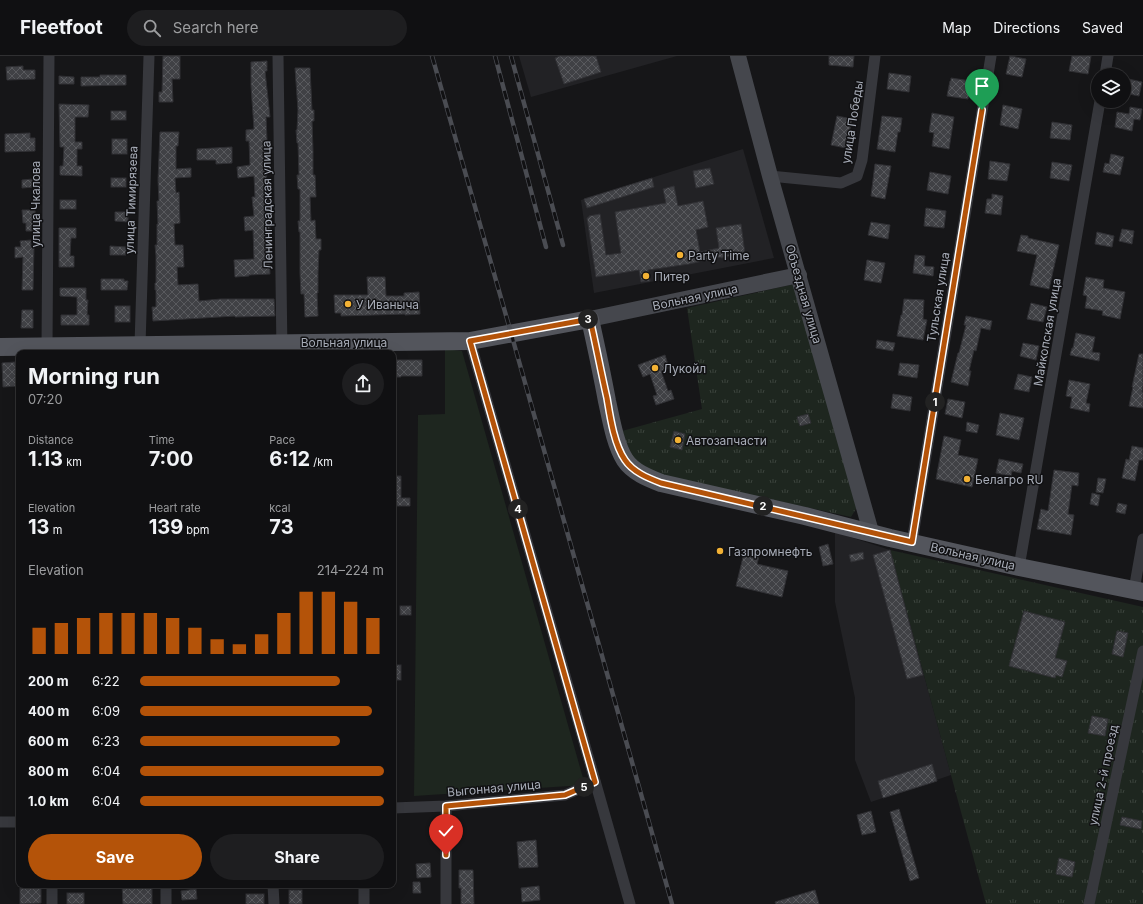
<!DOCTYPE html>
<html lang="en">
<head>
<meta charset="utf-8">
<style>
	:root { --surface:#101012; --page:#1e1e20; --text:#f1f3f6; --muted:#9c9d9f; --line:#303032; --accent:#b45309 }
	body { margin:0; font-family:Inter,sans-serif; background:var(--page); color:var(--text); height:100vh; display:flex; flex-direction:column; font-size:15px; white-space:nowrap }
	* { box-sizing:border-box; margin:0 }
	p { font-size:13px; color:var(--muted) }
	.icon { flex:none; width:22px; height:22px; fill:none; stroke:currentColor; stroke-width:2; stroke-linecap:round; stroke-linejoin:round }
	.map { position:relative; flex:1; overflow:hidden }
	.details { position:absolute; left:16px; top:294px; width:380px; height:538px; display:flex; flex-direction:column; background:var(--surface); border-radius:8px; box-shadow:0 4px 16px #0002,0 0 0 1px var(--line) }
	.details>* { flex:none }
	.controls { position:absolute; left:1091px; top:12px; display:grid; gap:8px }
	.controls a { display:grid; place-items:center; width:40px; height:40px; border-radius:50%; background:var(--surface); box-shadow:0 4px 16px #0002,0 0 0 1px var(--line); font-size:20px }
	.pin { position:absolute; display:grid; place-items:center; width:34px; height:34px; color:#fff; margin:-41px -17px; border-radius:50% 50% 50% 0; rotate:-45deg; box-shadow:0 0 4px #0007 }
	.pin .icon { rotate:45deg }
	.km { position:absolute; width:20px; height:20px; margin:-10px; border-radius:50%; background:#222; color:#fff; font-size:11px; line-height:20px; text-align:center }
	.round { display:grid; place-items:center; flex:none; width:42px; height:42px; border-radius:21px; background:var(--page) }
	.head { display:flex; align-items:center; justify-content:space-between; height:68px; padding:0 12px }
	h1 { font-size:22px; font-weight:700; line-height:30px }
	.stats { display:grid; grid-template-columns:repeat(3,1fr); gap:6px; height:68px; padding:4px 12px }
	.stats div { display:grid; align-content:center }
	.stats b { font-size:20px; font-weight:700 }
	.stats small { font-size:11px; font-weight:400 }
	.stats p { font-size:11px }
	.chart { height:112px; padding:8px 12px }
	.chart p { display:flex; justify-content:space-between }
	.chart svg { width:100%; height:72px; margin-top:4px; stroke:var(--accent); stroke-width:6 }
	.button { display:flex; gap:8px; margin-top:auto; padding:8px 12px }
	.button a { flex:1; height:46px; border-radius:24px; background:var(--accent); color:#fff; font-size:16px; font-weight:700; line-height:46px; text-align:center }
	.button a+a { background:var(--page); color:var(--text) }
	ul { padding:0 12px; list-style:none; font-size:13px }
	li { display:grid; grid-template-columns:64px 48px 1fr; align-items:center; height:30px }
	li i { height:10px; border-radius:5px; background:var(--accent) }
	header { display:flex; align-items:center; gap:24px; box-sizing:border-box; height:56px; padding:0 20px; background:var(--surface); border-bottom:1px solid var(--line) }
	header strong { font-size:19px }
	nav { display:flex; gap:22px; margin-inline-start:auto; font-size:14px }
	.search { width:280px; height:36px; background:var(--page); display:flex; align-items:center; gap:10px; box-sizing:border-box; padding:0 14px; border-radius:22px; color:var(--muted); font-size:15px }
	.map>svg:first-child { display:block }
</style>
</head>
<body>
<header>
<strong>Fleetfoot</strong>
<div class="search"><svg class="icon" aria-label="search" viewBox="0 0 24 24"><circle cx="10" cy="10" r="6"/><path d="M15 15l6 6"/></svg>Search here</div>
<nav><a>Map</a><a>Directions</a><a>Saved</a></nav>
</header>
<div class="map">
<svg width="1143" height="848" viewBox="0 0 1143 848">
	<defs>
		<pattern id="grass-tufts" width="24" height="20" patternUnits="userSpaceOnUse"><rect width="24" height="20" fill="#1e261f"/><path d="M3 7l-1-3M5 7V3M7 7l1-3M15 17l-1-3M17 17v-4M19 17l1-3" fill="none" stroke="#3c433d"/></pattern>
		<pattern id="building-cross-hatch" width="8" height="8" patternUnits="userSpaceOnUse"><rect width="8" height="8" fill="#404145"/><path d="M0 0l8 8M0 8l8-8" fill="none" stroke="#595a5e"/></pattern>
	</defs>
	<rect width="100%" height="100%" fill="#161618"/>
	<g fill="#222225">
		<path d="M519,0H677L531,41Z"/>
		<path d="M743,93L774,202L594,237L581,144Z"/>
		<path d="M835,476L890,494L951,719L871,746L855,704V642L835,546Z"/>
	</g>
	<g fill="url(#grass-tufts)">
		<path d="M795,228L857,451L851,461L666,420L636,410L622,375L702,353L687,252Z"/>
		<path d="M890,494L1143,551V848H986Z"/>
	</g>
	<path fill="#1e261f" d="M445,293L462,295L585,729L414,740L418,359L445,358Z"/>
	<g fill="url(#building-cross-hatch)" stroke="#303034">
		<path d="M163,0H180V23H172L173,46H159V36H162Z"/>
		<path d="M560,0H596L601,16L564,28L555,2Z"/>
		<path d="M829,0H854L853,11L829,9Z"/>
		<path d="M1010,0L1026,3L1022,21L1006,18Z"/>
		<path d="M1072,0H1091L1088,18L1069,15Z"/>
		<path d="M267,5V15H265L270,61H266L267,84V105H266L267,128L269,149H268L271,182V195L269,196L270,218L249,219V220L235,221L234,204L254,203L253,174L245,175L244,161L254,160L252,141H255L254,120L238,122L237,111L250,109L249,85H246V74L254,73L251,30V6Z"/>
		<path d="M23,10V14H35V23L7,24L6,11Z"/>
		<path d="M295,12H310L312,54H314V65H312L313,94V119H315L316,141H310L311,165L315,164L316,183H321V194H319L318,217V237H317L318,260L305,261L304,238H301L300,217V176H299L298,165H300V133H298L297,119H299L298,87H297L296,74H297L298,54Z"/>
		<path d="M889,17L911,20L909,36L887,33Z"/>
		<path d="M100,19H126V29L81,30V21H100Z"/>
		<path d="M59,20L74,21V28H59Z"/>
		<path d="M951,22L971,25L968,43L947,40L950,25H951Z"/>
		<path d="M1124,22L1142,26L1139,40L1124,37Z"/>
		<path d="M59,48L89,49L88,61H75V86H82V93H77V110H82V120L60,119V110H63L64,91H60Z"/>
		<path d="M1003,49L1022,53L1018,73L1000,69Z"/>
		<path d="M1130,51L1142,53L1140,64L1134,63L1132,75L1115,71L1117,56L1129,58Z"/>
		<rect x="111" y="55" width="15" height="9"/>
		<path d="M932,57L954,61L949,93L932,90L934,77L929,76Z"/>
		<path d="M837,60L852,63L846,92L831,89Z"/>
		<path d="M882,60L902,62L900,76H898L895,96L877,93Z"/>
		<path d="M1052,66L1072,69L1070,84L1050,82Z"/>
		<path d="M160,76H179L178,90H176V113L191,112V121L175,122L176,137L179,136L180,167L174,168L175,189H183L184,211H177L178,229L198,228L199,245L221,243H274L275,260L235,261V260L153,265L152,251H156V234H155V227H156V200L155,189H157V168H158L157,145H159L158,124Z"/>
		<path d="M30,77V82H35V95L5,96V78Z"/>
		<rect x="112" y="83" width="15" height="15"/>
		<path d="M232,91V107L216,108V104H197V93Z"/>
		<path d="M1111,98L1124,101L1120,119L1103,116L1105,107L1109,108Z"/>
		<path d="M990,105L1010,108L1007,125L988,123Z"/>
		<path d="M1052,106L1072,109L1069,125L1050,122Z"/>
		<path d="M875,108L891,110L885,143L871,140Z"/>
		<path d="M710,112L714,128L696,132L693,115Z"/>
		<path d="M930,116L951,120L948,138L927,134Z"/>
		<rect x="111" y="122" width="15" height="9"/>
		<path d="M652,122L654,131L587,152L584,143Z"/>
		<path d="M33,123L34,131L22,132V124Z"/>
		<path d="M674,130L678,150L703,145L708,171L696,174L700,196L719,192L716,172L741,168L745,198L721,202V201L689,208L648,214L650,225L641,226L639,214L596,221L587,162L589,161V160L600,158L606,199L621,197L615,156L666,147L663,133Z"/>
		<path d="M992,138L1003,140L1001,159L985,157L987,143H992Z"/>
		<rect x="60" y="144" width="16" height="9"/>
		<path d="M926,152L946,155L944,172L924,170Z"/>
		<path d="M22,154H35L36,175H26V167H23Z"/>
		<path d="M115,156H128V166L115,165Z"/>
		<path d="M871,166L890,169L888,183L868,179Z"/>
		<path d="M59,172H76V182H71L70,200H74V211H59Z"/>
		<path d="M1122,173L1134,175L1132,188L1119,185Z"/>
		<path d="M1097,176L1114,180L1112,191L1095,188Z"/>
		<path d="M1021,179L1028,180V182L1059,189L1049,233L1030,229L1037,199L1017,195Z"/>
		<path d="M31,184V191H34L33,234H22L23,201L15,202V191H21L20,185Z"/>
		<path d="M110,190L126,191V199H110Z"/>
		<path d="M915,199L925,200L924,210L934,211L933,220L913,217Z"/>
		<path d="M867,204L885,207L881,227L864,224Z"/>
		<path d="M367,221H385L386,240H404V237L419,236L420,258L405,259V258L341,260V257H335L334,239H368Z"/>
		<path d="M1086,221L1104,224L1103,232L1125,236L1120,263L1102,259L1103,255L1085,252L1087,240L1083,239Z"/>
		<path d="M101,223H124V225H128L127,234H101Z"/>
		<path d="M60,232H86V244H88L87,259H89V269H61V259H77V241L60,240Z"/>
		<path d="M904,243L924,244L923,263L927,264L923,284L897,280L901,259H902Z"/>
		<path d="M1031,247L1047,251L1043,266L1027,263Z"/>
		<rect x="115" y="250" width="15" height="16"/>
		<path d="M22,254H33V272H21Z"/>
		<path d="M966,260L992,265L990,274L981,272L976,295L974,294L969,315H971L968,330L951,326L958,297H959L966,269H964Z"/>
		<path d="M1076,277L1095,281L1092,296L1100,297L1099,305L1070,299L1072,292H1073Z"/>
		<path d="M877,284L895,287L893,295L876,292Z"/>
		<path d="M1023,287L1039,290L1036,304L1020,300Z"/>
		<path d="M1139,298H1143V329L1142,336H1143V352L1129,350L1133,331H1132Z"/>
		<path d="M665,299L669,312L661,315L668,335L671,334L674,343L656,349L653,340L657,339L650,318L643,321L638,309Z"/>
		<path d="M393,304H422V320H401V321H393Z"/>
		<path d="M15,306L17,330L3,331L2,307Z"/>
		<path d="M900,307L919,309L917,322L898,319Z"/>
		<path d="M1018,318L1032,321L1029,336L1014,333Z"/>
		<path d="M1069,324L1090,328L1086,347L1090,348L1089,356L1070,352L1072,341L1066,340Z"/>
		<path d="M893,338L912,341L910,355L891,352Z"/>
		<path d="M948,343L965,346L962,362L945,358Z"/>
		<path d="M1000,357L1024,362L1019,384L996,379Z"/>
		<path d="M808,358L811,367L800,370L797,361Z"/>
		<path d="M967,366L979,369L977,377L966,375Z"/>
		<path d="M674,375L685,378L682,394L670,391Z"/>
		<path d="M944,380L961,384L958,399L978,403L972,431L936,423Z"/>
		<path d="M1132,390L1143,392V404H1139L1135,425L1122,422L1126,403L1129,404Z"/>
		<path d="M999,403L1023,408L1021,417L1012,415L1011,420L996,417Z"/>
		<path d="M1054,414L1079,417L1078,430L1072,429L1068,458L1074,459L1071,479L1037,473L1041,453L1048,455Z"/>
		<path d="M393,420H401V442H410V450H393Z"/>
		<path d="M1098,422L1106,423L1103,437L1096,436Z"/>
		<path d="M1092,437L1100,439L1098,450L1090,448Z"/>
		<path d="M1118,447L1127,449L1125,458L1116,456Z"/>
		<path d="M828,488L833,508L823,510L819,491Z"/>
		<path d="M745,493L760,496L757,508L788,515L782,541L736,530Z"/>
		<path d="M890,494L923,619L907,623L873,499Z"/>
		<path d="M863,496L864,503L851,506L849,499Z"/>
		<rect x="400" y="550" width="11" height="9"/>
		<path d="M1024,555L1065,566L1055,602L1067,605L1062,621L1056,619L1055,622L1009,610Z"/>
		<path d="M1117,575L1128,577L1123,601L1112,598Z"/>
		<rect x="393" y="609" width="8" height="15"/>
		<path d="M1092,660L1108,663L1105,680L1088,677Z"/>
		<path d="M932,708L937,725L883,742L878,725Z"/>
		<path d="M899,753L919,822L910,825L890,756Z"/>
		<path d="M871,755L876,776L862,779L857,759Z"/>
		<path d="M1122,761L1142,765L1141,773L1120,769Z"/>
		<path d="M536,784L538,811L519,812L517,786Z"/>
		<path d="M1059,802L1075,806L1072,821L1056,818Z"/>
		<path d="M430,807L431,821L417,822L416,808Z"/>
		<path d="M459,814H473L474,848H461V832H459Z"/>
		<path d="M413,826H420L421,837H413Z"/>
		<path d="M122,829H133V831H152V848H123Z"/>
		<path d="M539,830L540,844L522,846L521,832Z"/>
		<path d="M20,832H41V847L20,848Z"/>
		<path d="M196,833L197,843L182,844L181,835Z"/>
		<rect x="289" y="834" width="13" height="14"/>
		<path d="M815,834L819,848H776L775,846Z"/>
		<rect x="67" y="837" width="17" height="11"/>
		<rect x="246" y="838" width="18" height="10"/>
	</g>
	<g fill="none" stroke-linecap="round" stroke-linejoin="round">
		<g stroke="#37383d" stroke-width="11">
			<path d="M278,0L282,297"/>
			<path d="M1105,19L1108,0"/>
			<path d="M770,120L841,127L857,120L862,104L875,0"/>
			<path d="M470,285L630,848"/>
			<path d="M140,289L149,0"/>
			<path d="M48,295L47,291L49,0"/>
			<path d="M912,486L991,0"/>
			<path d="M1019,511L1100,45"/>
			<path d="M1134,534L1143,483"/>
			<path d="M446,750V848"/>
			<path d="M393,752L446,750L565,739L595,726"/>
			<path d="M0,766H19"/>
			<path d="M52,829V848"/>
			<path d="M166,829V848"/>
			<path d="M273,829L274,848"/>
			<path d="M364,848V829"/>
			<path d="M1089,848L1143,595"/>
		</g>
		<g stroke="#45474d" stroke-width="16">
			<path d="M738,0L770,120L871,476"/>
			<path d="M590,263L799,219"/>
		</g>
		<path stroke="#53555c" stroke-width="18" d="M0,291L470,285L590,263C596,290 602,318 607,345C611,363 615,388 625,404C633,416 648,422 661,427L805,460L890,482L1019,511L1143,536"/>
		<g stroke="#4a4c52" stroke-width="4.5">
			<g id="rail">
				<path d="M432,0L511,277L672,848"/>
				<path d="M495,0L546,191"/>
				<path d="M511,0L563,189"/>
			</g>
		</g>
		<use href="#rail" stroke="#111113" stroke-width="3" stroke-dasharray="9" stroke-linecap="butt"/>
	</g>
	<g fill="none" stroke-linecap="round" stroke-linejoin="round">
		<g stroke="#fff" stroke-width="8">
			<path id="route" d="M446,799V750L565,739L595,726L470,285L590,263C596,289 601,316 607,342C610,360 614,388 625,404C633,416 648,422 661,427L912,486L982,54"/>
		</g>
		<use href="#route" stroke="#b45309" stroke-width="5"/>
	</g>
	<g fill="#f2b134" stroke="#111113" stroke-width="1.5">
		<circle cx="680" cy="199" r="4"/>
		<circle cx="646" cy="220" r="4"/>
		<circle cx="348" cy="248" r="4"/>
		<circle cx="655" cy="312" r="4"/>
		<circle cx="678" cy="384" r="4"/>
		<circle cx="967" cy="423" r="4"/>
		<circle cx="720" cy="495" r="4"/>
	</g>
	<g text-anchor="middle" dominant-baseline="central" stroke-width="3" stroke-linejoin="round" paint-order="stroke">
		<g font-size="12" fill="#a8adb8" stroke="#111113">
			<text transform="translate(852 66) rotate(-81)">улица Победы</text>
			<text transform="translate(131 144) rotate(-88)">улица Тимирязева</text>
			<text transform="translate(35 148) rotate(-90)">улица Чкалова</text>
			<text transform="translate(267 149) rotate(-91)">Ленинградская улица</text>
			<text transform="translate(804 238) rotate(74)">Объездная улица</text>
			<text transform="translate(695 241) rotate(-12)">Вольная улица</text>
			<text transform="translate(938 241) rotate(-81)">Тульская улица</text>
			<text transform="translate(1047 276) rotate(-80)">Майкопская улица</text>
			<text x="344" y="286">Вольная улица</text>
			<text transform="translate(973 500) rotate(13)">Вольная улица</text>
			<text transform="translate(1103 719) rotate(-78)">улица 2-й проезд</text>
			<text transform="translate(494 732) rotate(-5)">Выгонная улица</text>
		</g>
		<g font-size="12" fill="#a8adb8" stroke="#111113" text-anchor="start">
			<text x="688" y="199">Party Time</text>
			<text x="654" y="220">Питер</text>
			<text x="356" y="248">У Иваныча</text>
			<text x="663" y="312">Лукойл</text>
			<text x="686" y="384">Автозапчасти</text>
			<text x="975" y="423">Белагро RU</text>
			<text x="728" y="495">Газпромнефть</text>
		</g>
	</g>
</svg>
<div class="controls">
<a><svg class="icon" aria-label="layers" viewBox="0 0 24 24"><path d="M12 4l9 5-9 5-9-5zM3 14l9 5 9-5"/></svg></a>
</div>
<div class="pin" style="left:982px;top:54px;background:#1e9e55"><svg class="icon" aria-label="arrive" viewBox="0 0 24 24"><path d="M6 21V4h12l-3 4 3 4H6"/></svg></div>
<div class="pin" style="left:446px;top:799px;background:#d93025"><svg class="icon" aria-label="check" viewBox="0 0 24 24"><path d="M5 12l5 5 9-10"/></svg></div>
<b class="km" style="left:935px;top:346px">1</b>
<b class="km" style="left:763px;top:450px">2</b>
<b class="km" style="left:588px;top:263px">3</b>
<b class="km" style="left:518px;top:453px">4</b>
<b class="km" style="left:584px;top:731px">5</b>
<section class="details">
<div class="head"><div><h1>Morning run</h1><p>07:20</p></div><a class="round"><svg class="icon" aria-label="share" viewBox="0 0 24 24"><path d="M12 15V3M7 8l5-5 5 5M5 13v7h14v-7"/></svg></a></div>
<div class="stats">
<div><p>Distance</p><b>1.13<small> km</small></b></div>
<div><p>Time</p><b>7:00</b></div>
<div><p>Pace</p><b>6:12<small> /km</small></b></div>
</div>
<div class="stats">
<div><p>Elevation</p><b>13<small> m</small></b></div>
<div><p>Heart rate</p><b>139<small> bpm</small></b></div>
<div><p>kcal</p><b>73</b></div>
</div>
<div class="chart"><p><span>Elevation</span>214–224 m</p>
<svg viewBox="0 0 160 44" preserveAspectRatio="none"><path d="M5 44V28M15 44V25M25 44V22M35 44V19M45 44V19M55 44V19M65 44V22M75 44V28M85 44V35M95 44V38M105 44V32M115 44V19M125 44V6M135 44V6M145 44V12M155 44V22"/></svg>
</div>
<ul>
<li><b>200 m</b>6:22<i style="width:82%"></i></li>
<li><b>400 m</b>6:09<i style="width:95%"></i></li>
<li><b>600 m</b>6:23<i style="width:82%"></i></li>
<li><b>800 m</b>6:04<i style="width:100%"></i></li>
<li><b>1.0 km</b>6:04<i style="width:100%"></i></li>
</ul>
<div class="button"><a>Save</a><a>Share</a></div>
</section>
</div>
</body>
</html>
